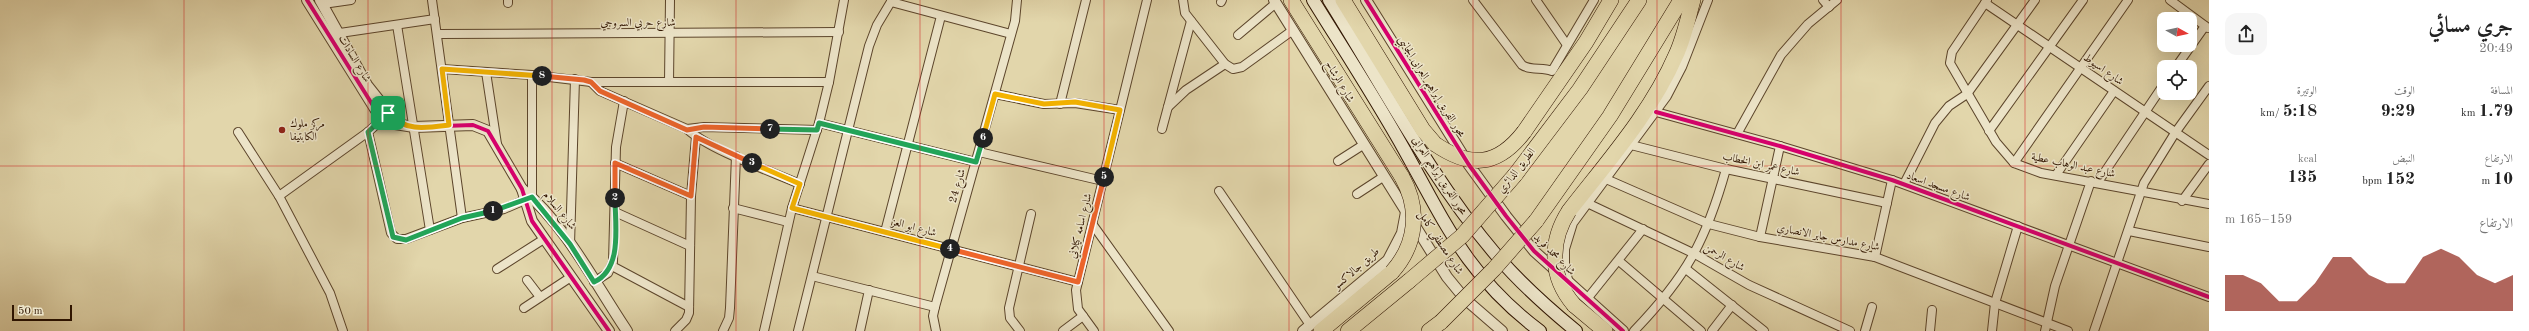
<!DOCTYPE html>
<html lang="ar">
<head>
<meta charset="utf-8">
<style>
	:root { --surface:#fff; --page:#f6f6f6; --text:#222; --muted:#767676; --accent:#8f2418 }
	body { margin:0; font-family:"Old Standard TT",Amiri,serif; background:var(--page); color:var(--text); direction:rtl; height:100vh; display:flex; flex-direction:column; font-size:15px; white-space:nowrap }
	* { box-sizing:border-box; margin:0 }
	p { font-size:13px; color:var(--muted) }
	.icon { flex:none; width:22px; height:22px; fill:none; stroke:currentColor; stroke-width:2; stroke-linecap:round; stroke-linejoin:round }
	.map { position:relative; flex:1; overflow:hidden; direction:ltr }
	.sheet { display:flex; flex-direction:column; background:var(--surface); width:320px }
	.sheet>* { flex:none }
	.needle { width:26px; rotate:98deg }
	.fabs { position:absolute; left:2157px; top:12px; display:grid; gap:8px }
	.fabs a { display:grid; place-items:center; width:40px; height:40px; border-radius:8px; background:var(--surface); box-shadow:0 4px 16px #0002; font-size:20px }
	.scale { position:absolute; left:12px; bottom:10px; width:60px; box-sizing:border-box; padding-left:4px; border:2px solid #301500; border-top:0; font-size:11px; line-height:14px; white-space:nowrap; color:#301500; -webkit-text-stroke:3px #ece4c8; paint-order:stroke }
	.pin { position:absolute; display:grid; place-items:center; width:34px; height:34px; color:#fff; margin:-17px; border-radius:8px; box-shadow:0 2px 6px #0006 }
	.km { position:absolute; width:20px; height:20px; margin:-10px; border-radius:50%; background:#222; color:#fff; font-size:11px; line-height:20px; text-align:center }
	.round { display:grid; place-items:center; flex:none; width:42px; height:42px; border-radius:12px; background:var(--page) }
	.head { display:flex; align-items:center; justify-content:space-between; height:68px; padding:0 16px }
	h1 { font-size:22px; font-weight:800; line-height:30px }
	.metrics { display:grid; grid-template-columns:repeat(3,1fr); gap:6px; height:68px; padding:4px 16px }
	.metrics div { display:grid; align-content:center }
	.metrics b { font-size:17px; font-weight:800 }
	.metrics small { font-size:11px; font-weight:400 }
	.metrics p { font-size:11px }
	.chart { height:112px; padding:8px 16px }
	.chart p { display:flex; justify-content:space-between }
	.chart svg { width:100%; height:72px; margin-top:4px; fill:var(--accent); opacity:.7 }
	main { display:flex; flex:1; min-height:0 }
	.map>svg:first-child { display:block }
</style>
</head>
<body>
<main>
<section class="sheet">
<div class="head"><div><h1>جري مسائي</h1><p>20:49</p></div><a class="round"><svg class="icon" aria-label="share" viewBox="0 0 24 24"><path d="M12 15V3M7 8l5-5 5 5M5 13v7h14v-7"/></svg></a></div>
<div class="metrics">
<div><p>المسافة</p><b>1.79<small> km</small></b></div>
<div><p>الوقت</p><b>9:29</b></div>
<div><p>الوتيرة</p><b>5:18<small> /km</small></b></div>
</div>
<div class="metrics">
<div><p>الارتفاع</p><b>10<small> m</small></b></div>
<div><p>النبض</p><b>152<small> bpm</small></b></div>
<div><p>kcal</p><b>135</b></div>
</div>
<div class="chart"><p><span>الارتفاع</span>159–165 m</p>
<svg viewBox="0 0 160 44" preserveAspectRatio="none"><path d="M0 44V22L10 22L20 27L30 38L40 38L50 27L60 11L70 11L80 22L90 27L100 27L110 11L120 6L130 11L140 22L150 27L160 22V44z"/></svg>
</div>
</section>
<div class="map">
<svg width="2209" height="331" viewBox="0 0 2209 331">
	<rect width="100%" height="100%" fill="#e2d6ab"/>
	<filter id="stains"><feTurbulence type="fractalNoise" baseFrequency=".005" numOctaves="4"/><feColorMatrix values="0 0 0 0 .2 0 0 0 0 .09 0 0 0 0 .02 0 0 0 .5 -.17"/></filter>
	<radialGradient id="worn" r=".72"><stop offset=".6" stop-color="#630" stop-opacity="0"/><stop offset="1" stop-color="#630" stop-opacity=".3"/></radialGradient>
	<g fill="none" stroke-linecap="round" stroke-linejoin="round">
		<g stroke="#5c452b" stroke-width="10">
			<g id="minor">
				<path d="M432,0L462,218"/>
				<path d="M1183,0L1185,13L1225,64L1233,69L1242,67L1293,30"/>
				<path d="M1473,0L1522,65C1531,71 1542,67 1552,71L1594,0"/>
				<path d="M1536,0L1567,45"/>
				<path d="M1823,0L1829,7"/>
				<path d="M1987,0L1952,52L1950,63L1996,142L2014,163L2041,173L2209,204"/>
				<path d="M2170,0L2208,28"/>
				<path d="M891,2L1011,34"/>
				<path d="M1221,2L1222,0"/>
				<path d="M508,3V0"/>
				<path d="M1985,3L2209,155"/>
				<path d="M323,4L351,0"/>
				<path d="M397,25L430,230"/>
				<path d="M340,33L435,19"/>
				<path d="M437,34L839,32"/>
				<path d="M1238,35L1276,3"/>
				<path d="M2176,67L2205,26"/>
				<path d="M442,69L532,75L591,82H829"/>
				<path d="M486,72L497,144"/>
				<path d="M591,82L600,91L687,129C710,150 770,171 800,184"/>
				<path d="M669,82L670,0"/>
				<path d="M995,94L1044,104L1075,103L1120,110"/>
				<path d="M1060,104L1086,0"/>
				<path d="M1168,107L1186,90L1225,64"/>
				<path d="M1656,112L1780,146L1892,180L2209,297"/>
				<path d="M819,123L976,162"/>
				<path d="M687,129L704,127L817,130"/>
				<path d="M1162,129L1191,21"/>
				<path d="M1989,131L2083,0"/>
				<path d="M238,132L279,196L330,293L343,331"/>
				<path d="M368,132L391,233L397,239H406L462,218L504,209L532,197V75"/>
				<path d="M1737,134L1781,55L1808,24L1837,0"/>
				<path d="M1631,145L1726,169L1887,203"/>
				<path d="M979,152L1103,181"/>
				<path d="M1338,161L1363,145"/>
				<path d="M615,163L691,196"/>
				<path d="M2014,163L2128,0"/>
				<path d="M2056,175L2114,91"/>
				<path d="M1606,179L1709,224L1760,237L1875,257L2068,331"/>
				<path d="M2098,182L2164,84"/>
				<path d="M1904,184L1935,123L1949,106L1967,94L2035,0"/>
				<path d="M1219,191L1310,325"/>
				<path d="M1357,194L1383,177"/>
				<path d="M279,196L368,132L385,117"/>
				<path d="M2182,201L2209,164"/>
				<path d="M1587,203L1695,254L1749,285L1850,331"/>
				<path d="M733,208L788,222"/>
				<path d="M792,208L1078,282"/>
				<path d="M615,212L690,246"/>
				<path d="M1093,225L1169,331"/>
				<path d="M2129,231L2209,247"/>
				<path d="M885,232L941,16"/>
				<path d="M1760,237L1780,146"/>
				<path d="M570,244L575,79"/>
				<path d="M1875,257L1892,180"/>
				<path d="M1619,261L1701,331"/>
				<path d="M612,266L689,307"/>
				<path d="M497,269L544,239"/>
				<path d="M1686,269L1764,331"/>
				<path d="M812,276L935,307"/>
				<path d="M527,280L540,297"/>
				<path d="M594,282L608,273L613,262L616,147L624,101"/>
				<path d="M1569,284L1565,267V249L1573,223L1667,96L1682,67L1708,0"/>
				<path d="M1587,299L1643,229"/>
				<path d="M524,308L571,277"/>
				<path d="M675,331L686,320L689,313L691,196L696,137"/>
				<path d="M723,331L729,318L730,308L736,156"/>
				<path d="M764,331L792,208L819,123L829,82L844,0"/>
				<path d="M798,331L869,46L877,25L892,0"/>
				<path d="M860,331L869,290"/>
				<path d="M936,331L933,316L935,307L1015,21L1017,0"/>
				<path d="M1020,331L1010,318L1009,308L1031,214"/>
				<path d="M1063,331L1083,316"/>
				<path d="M1094,331L1078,309L1076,290L1147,0"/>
				<path d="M1634,331C1686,277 1706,241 1726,169"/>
				<path d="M1712,331L1732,305"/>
				<path d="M1865,331L1872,307"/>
				<path d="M1930,331L1932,310"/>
				<path d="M1992,331L1995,303L2018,226"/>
				<path d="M2045,331L2055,286L2091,181"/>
				<path d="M2094,331L2144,183L2175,133L2209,86"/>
			</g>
		</g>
		<g stroke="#5c452b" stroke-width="12">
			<g id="tertiary">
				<path d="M307,0L382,120L389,123L414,127L473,125L488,131L522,189L532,221L609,331"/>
				<path d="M320,0L367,85L398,124"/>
				<path d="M1274,0L1447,277L1465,299L1502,331"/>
				<path d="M1366,0L1469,165L1506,216L1534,251L1623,331"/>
				<path d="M522,189C565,224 596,285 627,331"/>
				<path d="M1303,331L1388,260L1402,233L1406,212"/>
			</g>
		</g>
		<g stroke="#301500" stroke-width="14">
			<g id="secondary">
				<path d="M1313,0C1344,50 1376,99 1405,151C1446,225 1469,278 1540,331"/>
				<path d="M1329,0C1383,86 1431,179 1497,256C1521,284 1548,308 1576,331"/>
			</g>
		</g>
		<g stroke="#301500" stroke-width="16">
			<g id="motorway">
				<path d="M1291,0L1402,177"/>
				<path d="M1343,0L1423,130L1435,144"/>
				<path d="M1524,132L1586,42L1611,0"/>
				<path d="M1515,175L1580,89L1639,0"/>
				<path d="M1569,211C1607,162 1651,113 1676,55C1684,38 1688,18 1693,0"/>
				<path d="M1536,221L1610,116L1681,0"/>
				<path d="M1574,305L1605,331"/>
				<path d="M1321,331L1392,272"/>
				<path d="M1348,331L1409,281"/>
				<path d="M1429,331L1441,322"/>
			</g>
		</g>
		<use href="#minor" stroke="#ece4c8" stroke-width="8"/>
		<use href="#tertiary" stroke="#ece4c8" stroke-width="10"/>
		<use href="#secondary" stroke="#ece4c8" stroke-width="12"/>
		<use href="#motorway" stroke="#e2d6ab" stroke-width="15"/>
		<g stroke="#301500" stroke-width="16" stroke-linecap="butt">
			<g id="motorway-bridge">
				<path d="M1435,144C1470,168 1497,167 1524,132"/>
				<path d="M1569,211C1549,242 1550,277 1574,305"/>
				<path d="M1392,272C1417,244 1420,209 1402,177"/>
				<path d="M1409,281L1462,236L1515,175"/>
				<path d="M1441,322L1494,269L1536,221"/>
			</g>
		</g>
		<use href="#motorway-bridge" stroke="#e2d6ab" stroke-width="15"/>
		<g stroke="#ece4c8" stroke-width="6">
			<g id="cycleway">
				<path d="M307,0L382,120L389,123L414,127L473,125L488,131L522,189L532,221L609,331"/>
				<path d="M1366,0L1469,165L1506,216L1534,251L1623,331"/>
				<path d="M1656,112L1780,146L1892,180L2209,297"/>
			</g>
		</g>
		<use href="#cycleway" stroke="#d6006c" stroke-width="4"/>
	</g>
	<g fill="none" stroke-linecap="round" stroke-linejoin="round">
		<g stroke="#fff" stroke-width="8">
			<path id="split-1" d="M388,113L368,132L393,237L406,240L462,218L493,211"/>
		</g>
		<g stroke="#fff" stroke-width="8">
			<path id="split-2" d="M493,211L532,197L570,244L594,282C623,269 615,225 615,198"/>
		</g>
		<g stroke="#fff" stroke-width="8">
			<path id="split-3" d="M615,198V163L691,196L696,137L752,163"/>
		</g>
		<g stroke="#fff" stroke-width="8">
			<path id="split-4" d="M752,163L800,184L792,208L950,249"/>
		</g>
		<g stroke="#fff" stroke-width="8">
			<path id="split-5" d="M950,249L1078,282L1104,177"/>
		</g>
		<g stroke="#fff" stroke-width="8">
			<path id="split-6" d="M983,138L995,94L1044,104L1075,102L1120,110L1104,177"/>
		</g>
		<g stroke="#fff" stroke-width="8">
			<path id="split-7" d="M770,129L817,130L819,123L976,162L983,138"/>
		</g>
		<g stroke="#fff" stroke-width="8">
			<path id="split-8" d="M542,76L584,80L591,82L600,91L687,130L704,127L770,129"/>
		</g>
		<g stroke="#fff" stroke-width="8">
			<path id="split-9" d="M388,113C405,132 426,128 449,125L442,69L542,76"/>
		</g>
		<use href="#split-1" stroke="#22a559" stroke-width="5"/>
		<use href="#split-2" stroke="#22a559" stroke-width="5"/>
		<use href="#split-3" stroke="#f0652b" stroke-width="5"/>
		<use href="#split-4" stroke="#f5b400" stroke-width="5"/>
		<use href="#split-5" stroke="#f0652b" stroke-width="5"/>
		<use href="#split-6" stroke="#f5b400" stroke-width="5"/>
		<use href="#split-7" stroke="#22a559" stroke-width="5"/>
		<use href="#split-8" stroke="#f0652b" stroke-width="5"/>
		<use href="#split-9" stroke="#f5b400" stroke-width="5"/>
	</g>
	<path fill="none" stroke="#d62828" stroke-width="1" stroke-opacity="0.55" d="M184,0V331M368,0V331M552,0V331M736,0V331M920,0V331M1104,0V331M1289,0V331M1473,0V331M1657,0V331M1841,0V331M2025,0V331M0,166H2209"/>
	<circle fill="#8f2418" stroke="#ece4c8" stroke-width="1.5" cx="282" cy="130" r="4"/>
	<g text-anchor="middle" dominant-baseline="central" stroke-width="3" stroke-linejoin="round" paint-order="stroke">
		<g font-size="11" fill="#301500" stroke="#ece4c8">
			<text x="638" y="23">شارع حربي السروجي</text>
			<text transform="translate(354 59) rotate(59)">شارع السادات</text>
			<text transform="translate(2103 70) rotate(35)">شارع اسيوط</text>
			<text transform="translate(1339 82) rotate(59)">شارع الرشاح</text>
			<text transform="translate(1431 87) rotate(58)">محور الفريق إبراهيم العرابى الجانبي</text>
			<text transform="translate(1761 165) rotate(12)">شارع عمر ابن الخطاب</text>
			<text transform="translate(2073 166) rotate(12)">شارع عبد الوهاب عطية</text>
			<text transform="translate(1517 171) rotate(-52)">الطريق الدائري</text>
			<text transform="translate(1439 176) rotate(57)">محور الفريق إبراهيم العرابى</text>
			<text transform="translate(958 186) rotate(-74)">شارع 24</text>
			<text transform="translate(1938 187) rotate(20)">شارع مسجد اسعاد</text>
			<text transform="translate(559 211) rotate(51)">شارع السلام</text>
			<text transform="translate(1081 226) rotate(-76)">شارع اسامه كيلاني</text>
			<text transform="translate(914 228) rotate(15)">شارع ابو العز</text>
			<text transform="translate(1828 238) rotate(11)">شارع مدارس جابر الانصاري</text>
			<text transform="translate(1440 243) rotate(57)">شارع مصطفي كامل</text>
			<text transform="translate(1554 255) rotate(45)">شارع محمد فريد</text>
			<text transform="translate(1724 258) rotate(30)">شارع الرحمن</text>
			<text transform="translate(1357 269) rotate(-41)">طريق جالاكسو</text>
		</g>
		<g font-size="11" fill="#301500" stroke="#ece4c8" text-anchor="start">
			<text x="290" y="124">مركز ملوك<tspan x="290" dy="13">الكابتيفا</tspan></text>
		</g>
	</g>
	<rect width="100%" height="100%" filter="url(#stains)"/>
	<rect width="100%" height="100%" fill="url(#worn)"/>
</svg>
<div class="fabs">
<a><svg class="needle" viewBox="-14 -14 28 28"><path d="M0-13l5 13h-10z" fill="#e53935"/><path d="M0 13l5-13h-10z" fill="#767676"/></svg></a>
<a><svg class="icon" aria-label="locate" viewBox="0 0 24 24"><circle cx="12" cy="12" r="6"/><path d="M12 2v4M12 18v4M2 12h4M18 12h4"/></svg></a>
</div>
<div class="scale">50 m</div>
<div class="pin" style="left:388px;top:113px;background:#1e9e55"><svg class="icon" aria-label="arrive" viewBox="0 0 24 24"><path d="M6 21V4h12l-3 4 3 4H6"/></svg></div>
<b class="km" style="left:493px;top:211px">1</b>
<b class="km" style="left:615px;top:198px">2</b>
<b class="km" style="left:752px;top:163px">3</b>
<b class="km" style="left:950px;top:249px">4</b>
<b class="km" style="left:1104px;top:177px">5</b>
<b class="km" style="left:983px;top:138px">6</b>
<b class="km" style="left:770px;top:129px">7</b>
<b class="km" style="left:542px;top:76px">8</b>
</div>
</main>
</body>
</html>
